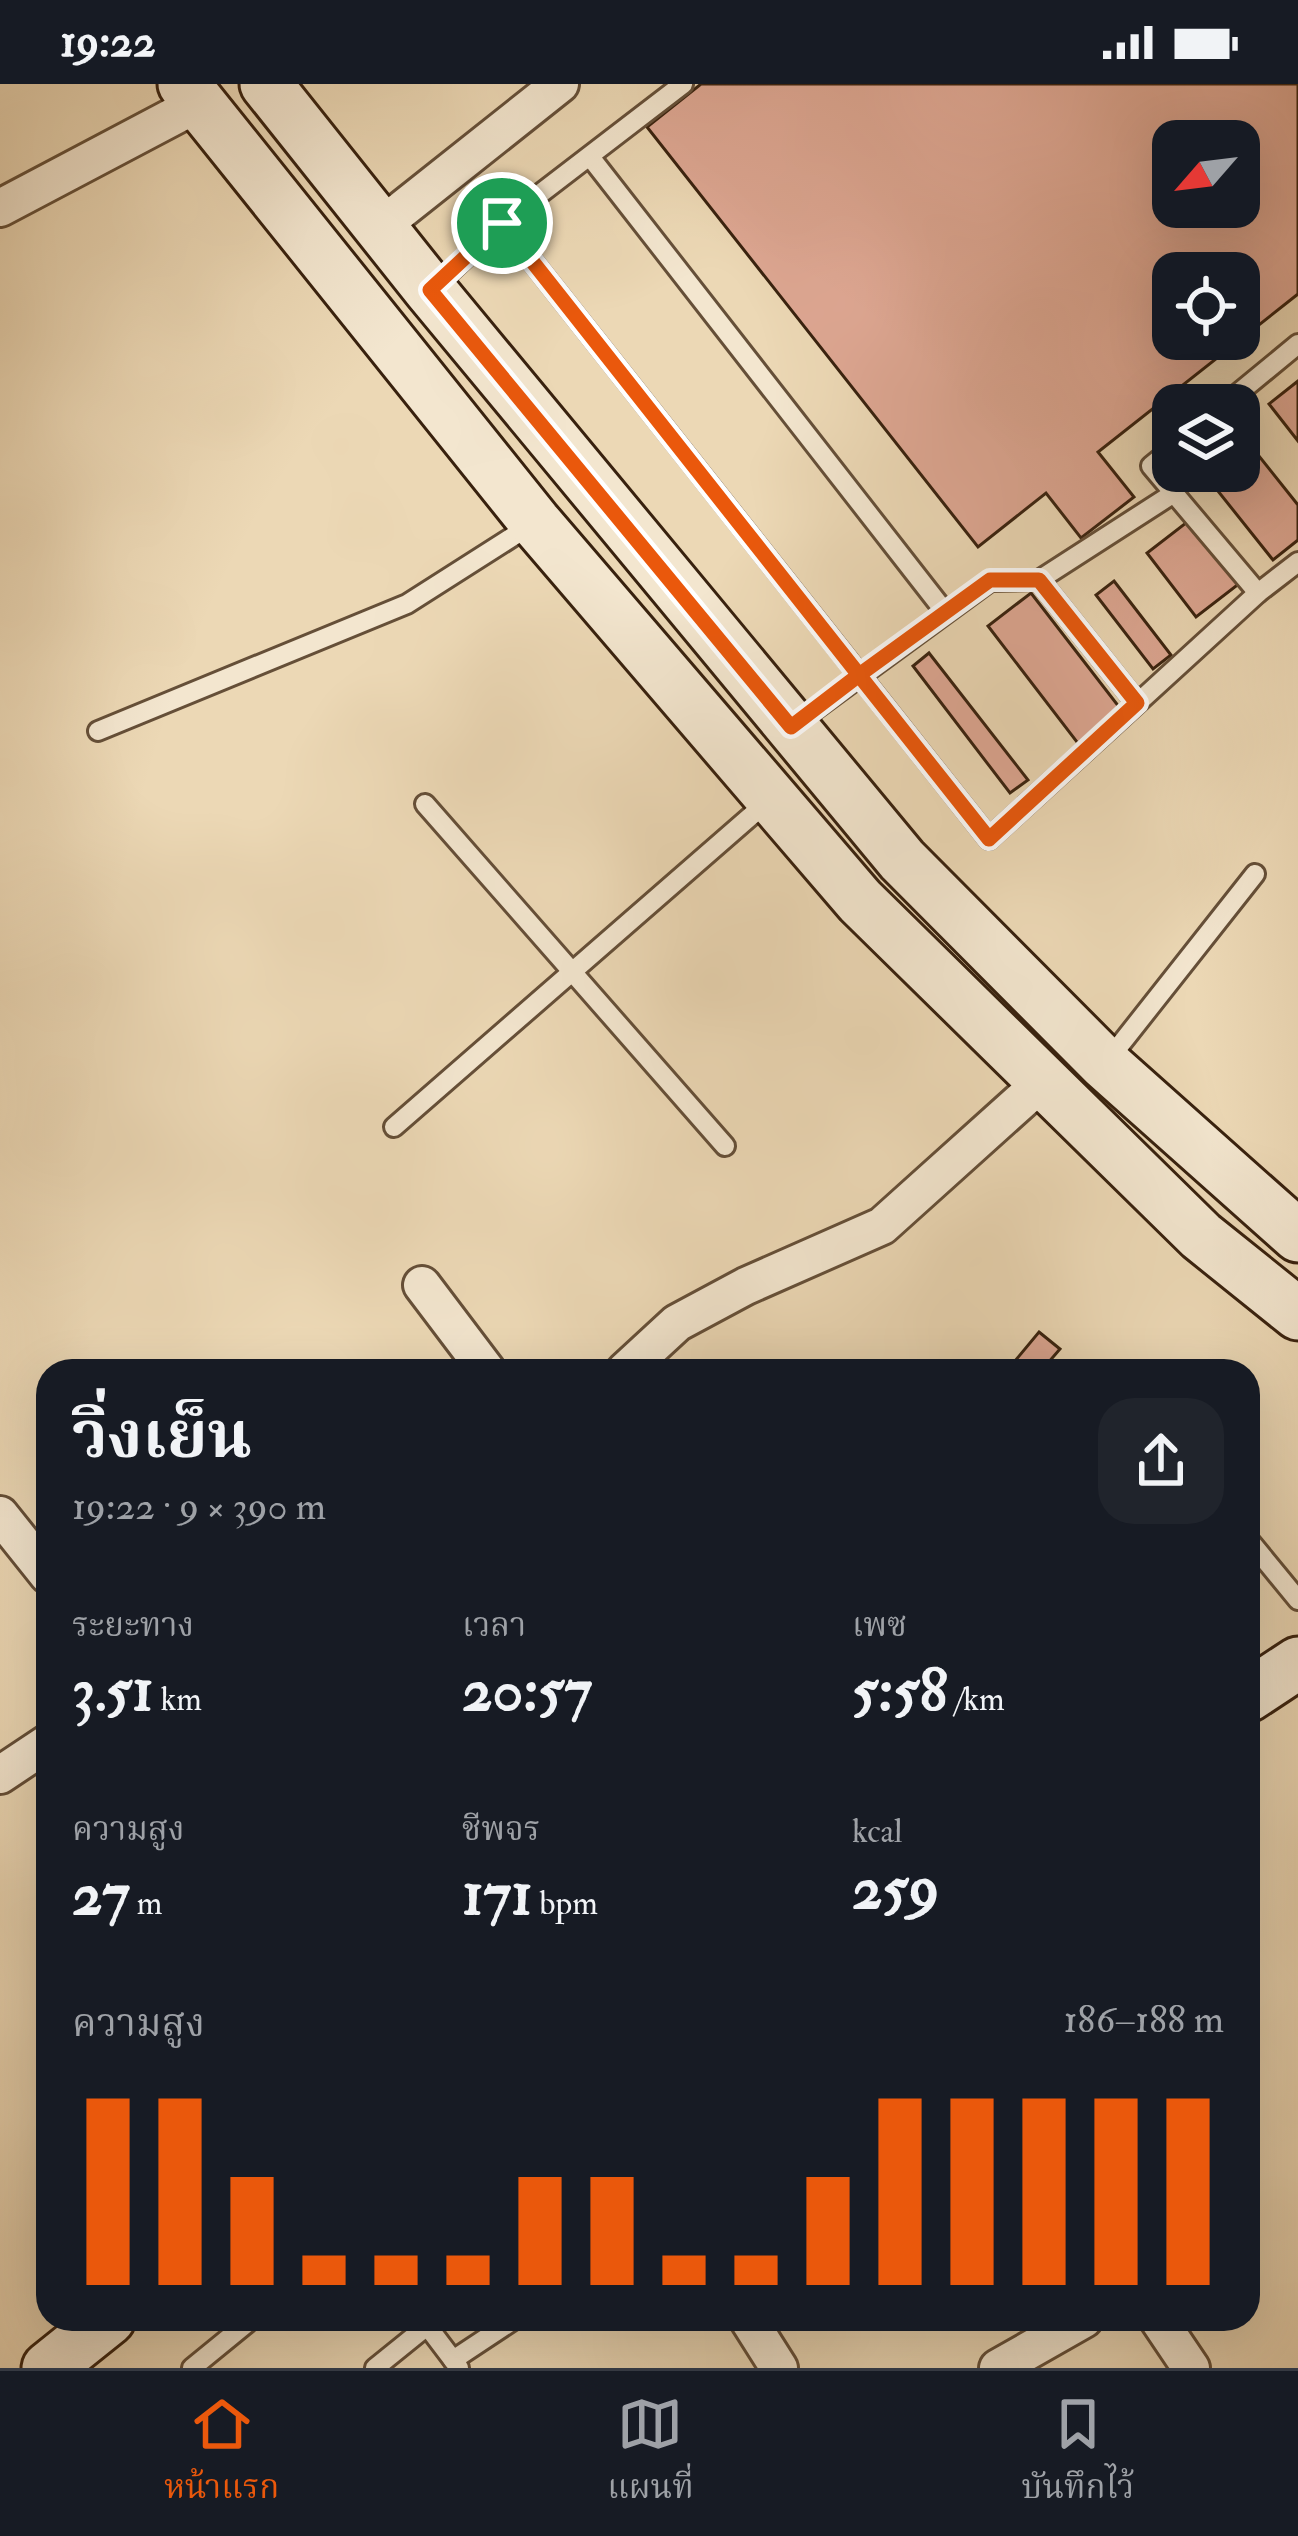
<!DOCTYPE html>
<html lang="th">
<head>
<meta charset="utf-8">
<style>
	:root { --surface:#171b24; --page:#20242c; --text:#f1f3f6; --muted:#9ea1a6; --line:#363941; --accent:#ea580c }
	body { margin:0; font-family:"IM FELL Double Pica","Noto Serif Thai",serif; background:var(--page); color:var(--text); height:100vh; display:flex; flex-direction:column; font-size:45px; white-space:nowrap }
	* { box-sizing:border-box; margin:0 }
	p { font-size:39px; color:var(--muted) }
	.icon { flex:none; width:66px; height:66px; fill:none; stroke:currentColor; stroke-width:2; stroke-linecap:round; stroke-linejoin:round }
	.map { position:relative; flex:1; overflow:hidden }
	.drawer { position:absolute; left:36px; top:1275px; width:1224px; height:972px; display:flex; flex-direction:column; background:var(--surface); border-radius:36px; box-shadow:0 12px 48px #0002 }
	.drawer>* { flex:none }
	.needle { width:78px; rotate:242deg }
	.buttons { position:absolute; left:1152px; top:36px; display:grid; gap:24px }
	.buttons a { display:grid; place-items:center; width:108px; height:108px; border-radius:24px; background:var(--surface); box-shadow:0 12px 48px #0002; font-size:60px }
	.pin { position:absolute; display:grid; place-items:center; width:102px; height:102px; color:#fff; margin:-51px; border:6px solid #fff; border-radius:50%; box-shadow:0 3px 12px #0007 }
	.round { display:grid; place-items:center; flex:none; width:126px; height:126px; border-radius:36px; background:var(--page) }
	.head { display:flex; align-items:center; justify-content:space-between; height:204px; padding:0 36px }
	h1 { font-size:66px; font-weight:700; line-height:90px }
	.metrics { display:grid; grid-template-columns:repeat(3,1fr); gap:18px; height:204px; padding:12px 36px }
	.metrics div { display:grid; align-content:center }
	.metrics b { font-size:60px; font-weight:700 }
	.metrics small { font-size:33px; font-weight:400 }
	.metrics p { font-size:33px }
	.chart { height:336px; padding:24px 36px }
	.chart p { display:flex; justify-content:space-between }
	.chart svg { width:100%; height:216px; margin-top:12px; stroke:var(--accent); stroke-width:6 }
	.status { display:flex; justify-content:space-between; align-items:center; height:84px; padding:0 60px; background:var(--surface); direction:ltr }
	.status svg { height:33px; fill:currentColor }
	.tab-bar { display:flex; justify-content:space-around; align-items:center; height:168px; border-top:3px solid var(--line); background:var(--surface); font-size:33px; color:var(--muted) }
	.tab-bar a { display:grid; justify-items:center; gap:6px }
	.tab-bar .on { color:var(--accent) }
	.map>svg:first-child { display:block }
</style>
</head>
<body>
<div class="status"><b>19:22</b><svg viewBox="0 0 49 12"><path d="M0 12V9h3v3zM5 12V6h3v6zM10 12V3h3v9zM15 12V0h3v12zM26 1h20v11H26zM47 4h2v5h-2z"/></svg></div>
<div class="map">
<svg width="1298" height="2284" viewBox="0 0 1298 2284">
	<rect width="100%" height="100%" fill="#ecd8b5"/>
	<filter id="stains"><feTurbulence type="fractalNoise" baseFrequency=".00167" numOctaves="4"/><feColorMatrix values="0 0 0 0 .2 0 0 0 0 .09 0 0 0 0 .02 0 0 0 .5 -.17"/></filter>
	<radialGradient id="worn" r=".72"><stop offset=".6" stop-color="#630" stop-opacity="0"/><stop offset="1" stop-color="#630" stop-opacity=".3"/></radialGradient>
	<g fill="#dea793" stroke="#38210e" stroke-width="3" fill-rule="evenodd">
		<path d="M701,0H1298V210L1098,368L1134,413L1081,454L1046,409L978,463L647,43ZM1173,57H1239V123H1173ZM1173,189H1239V255H1173Z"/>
		<path d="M1298,297V357L1269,320Z"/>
		<path d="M1239,347L1298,421V456L1273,476L1202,387H1239Z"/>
		<path d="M1191,435L1240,499L1196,533L1147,469Z"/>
		<path d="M1114,497L1171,571L1153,585L1096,511Z"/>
		<path d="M1031,509L1123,628L1080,662L988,542Z"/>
		<path d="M929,569L1028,696L1010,709L913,582Z"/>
		<path d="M1039,1248L1060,1265L1041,1287H1015L1010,1283Z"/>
	</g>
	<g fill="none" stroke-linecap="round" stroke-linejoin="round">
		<g stroke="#654f38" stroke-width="24">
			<g id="lane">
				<path d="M591,74L945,528"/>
				<path d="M502,139L989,755L1258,509"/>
				<path d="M434,203L502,139L683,0"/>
				<path d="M1224,321L1298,260"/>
				<path d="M1173,364L1151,382L1258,509L1298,478"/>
				<path d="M1039,496L1137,619"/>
				<path d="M795,640L990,497L1039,496L1174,409"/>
				<path d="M98,647L407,520L531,441"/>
				<path d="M425,720L725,1062"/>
				<path d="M1105,980L1255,790"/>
				<path d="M394,1043L767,718"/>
				<path d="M1248,1455L1298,1516"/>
				<path d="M422,2235L459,2284"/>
				<path d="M453,2276L515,2235"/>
				<path d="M192,2284L252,2235"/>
				<path d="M375,2284L427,2242"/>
			</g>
		</g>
		<g stroke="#654f38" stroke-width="42">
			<g id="street">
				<path d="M0,124L199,19"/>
				<path d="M380,143L560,0"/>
				<path d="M422,1201L487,1287"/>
				<path d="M625,1287L677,1239L746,1202L882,1142L1042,998"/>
				<path d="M0,1431L48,1491"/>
				<path d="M0,1691L48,1659"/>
				<path d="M748,2235L779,2284"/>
				<path d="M1158,2235L1191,2284"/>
				<path d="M998,2284L1084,2235"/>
			</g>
		</g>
		<g stroke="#38210e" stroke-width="57">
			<g id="secondary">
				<path d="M184,0L535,438L860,817L1201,1152L1298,1230"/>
				<path d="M266,0L430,206L902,776L1105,980L1298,1152"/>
				<path d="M1248,1612L1298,1579"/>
				<path d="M48,2284L109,2235"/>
			</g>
		</g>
		<use href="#lane" stroke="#f3e6cf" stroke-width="18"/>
		<use href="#street" stroke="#f3e6cf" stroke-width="36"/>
		<use href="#secondary" stroke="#f3e6cf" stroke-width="51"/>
	</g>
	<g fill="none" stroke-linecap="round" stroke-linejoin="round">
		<g stroke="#fff" stroke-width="24">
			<path id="route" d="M502,139L430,206L791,643L859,591L989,755L1137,619L1039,496H990L859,591L502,139"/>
		</g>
		<use href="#route" stroke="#ea580c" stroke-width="15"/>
	</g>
	<rect width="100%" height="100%" filter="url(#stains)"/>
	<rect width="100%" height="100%" fill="url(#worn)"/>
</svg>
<div class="buttons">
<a><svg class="needle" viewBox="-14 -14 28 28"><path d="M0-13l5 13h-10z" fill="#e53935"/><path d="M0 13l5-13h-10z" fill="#9ea1a6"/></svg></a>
<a><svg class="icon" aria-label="locate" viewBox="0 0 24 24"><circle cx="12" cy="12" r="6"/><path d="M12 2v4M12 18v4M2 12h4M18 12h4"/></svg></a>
<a><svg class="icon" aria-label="layers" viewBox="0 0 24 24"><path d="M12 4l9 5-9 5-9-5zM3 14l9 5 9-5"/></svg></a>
</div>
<div class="pin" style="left:502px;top:139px;background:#1e9e55"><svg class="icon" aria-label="arrive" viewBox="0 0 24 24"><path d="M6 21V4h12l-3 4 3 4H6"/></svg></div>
<section class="drawer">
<div class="head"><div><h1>วิ่งเย็น</h1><p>19:22 · 9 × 390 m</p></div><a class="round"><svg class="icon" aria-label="share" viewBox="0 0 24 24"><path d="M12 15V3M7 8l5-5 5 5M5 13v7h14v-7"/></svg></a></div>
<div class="metrics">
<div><p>ระยะทาง</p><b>3.51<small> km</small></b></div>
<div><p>เวลา</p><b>20:57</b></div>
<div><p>เพซ</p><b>5:58<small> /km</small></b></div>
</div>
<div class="metrics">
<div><p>ความสูง</p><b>27<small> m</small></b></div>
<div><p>ชีพจร</p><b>171<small> bpm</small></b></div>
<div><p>kcal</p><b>259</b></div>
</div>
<div class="chart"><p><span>ความสูง</span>186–188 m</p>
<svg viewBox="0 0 160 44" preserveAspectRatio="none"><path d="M5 44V6M15 44V6M25 44V22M35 44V38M45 44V38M55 44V38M65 44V22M75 44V22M85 44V38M95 44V38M105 44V22M115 44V6M125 44V6M135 44V6M145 44V6M155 44V6"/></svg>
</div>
</section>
</div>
<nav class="tab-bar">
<a class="on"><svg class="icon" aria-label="home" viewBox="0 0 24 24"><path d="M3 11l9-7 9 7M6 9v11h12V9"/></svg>หน้าแรก</a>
<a><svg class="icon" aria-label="map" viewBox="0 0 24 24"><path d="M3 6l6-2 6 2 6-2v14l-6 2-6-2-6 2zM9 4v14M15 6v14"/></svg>แผนที่</a>
<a><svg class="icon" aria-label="saved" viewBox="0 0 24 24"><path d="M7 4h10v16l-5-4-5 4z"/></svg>บันทึกไว้</a>
</nav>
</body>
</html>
